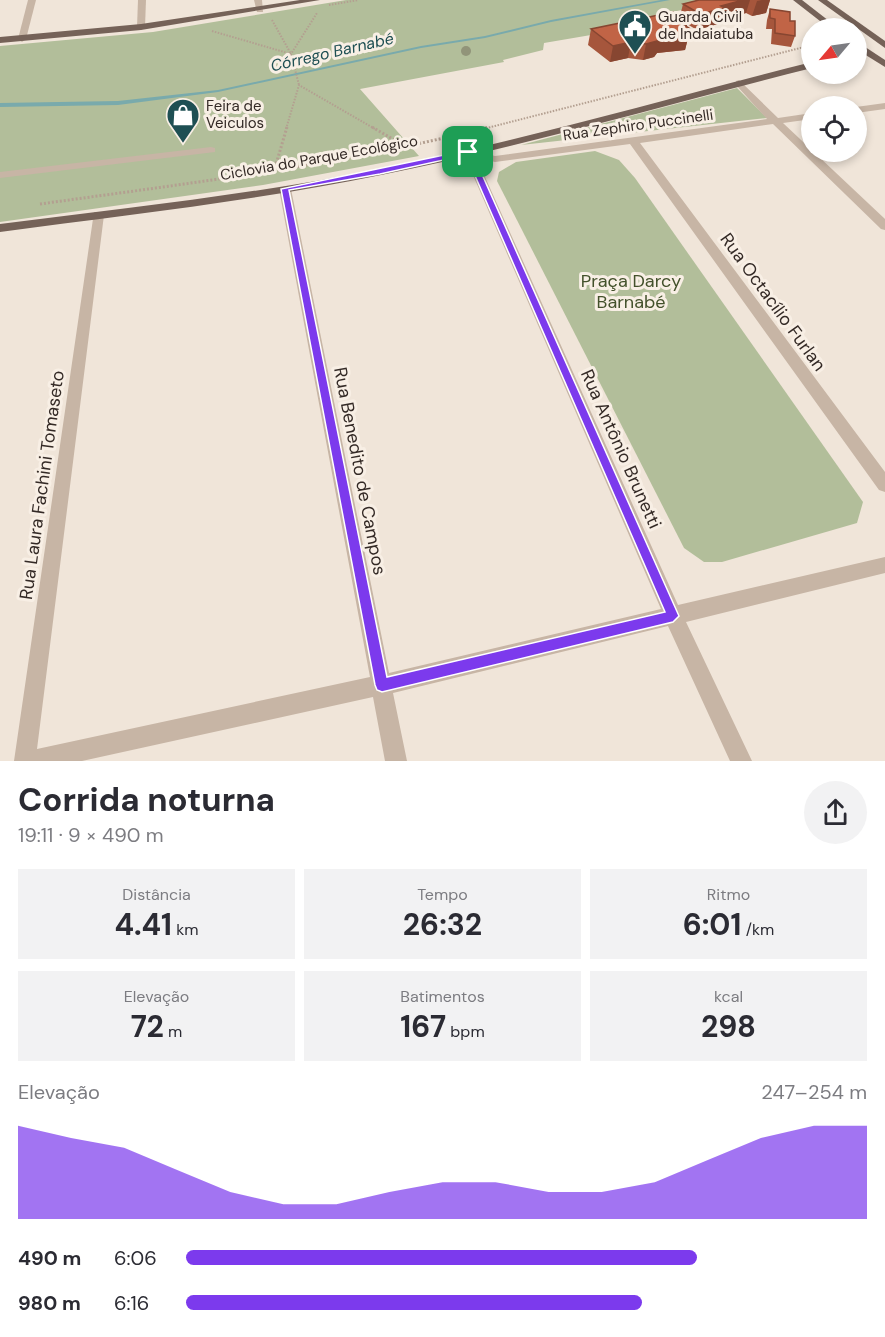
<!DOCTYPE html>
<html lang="pt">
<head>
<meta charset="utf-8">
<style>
	:root { --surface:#fff; --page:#f2f2f3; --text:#2b2b33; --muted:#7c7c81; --accent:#7c3aed }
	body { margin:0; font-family:"DM Sans",sans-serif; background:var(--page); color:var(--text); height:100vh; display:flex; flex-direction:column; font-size:22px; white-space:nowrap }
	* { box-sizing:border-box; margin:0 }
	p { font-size:20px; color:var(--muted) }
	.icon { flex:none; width:33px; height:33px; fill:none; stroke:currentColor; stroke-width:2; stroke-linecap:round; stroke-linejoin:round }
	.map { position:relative; height:761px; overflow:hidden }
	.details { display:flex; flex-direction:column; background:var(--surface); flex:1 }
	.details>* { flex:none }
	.needle { width:39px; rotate:241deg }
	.tools { position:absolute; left:801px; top:18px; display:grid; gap:12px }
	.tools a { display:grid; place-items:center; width:66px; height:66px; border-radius:50%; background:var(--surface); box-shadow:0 3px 9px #0003; font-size:30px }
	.pin { position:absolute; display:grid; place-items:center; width:51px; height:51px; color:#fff; margin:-26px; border-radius:12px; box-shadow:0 3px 9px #0006 }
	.round { display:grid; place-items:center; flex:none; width:63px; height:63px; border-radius:32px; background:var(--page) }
	.summary { display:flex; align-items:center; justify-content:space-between; height:102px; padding:0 18px }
	h1 { font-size:33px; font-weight:700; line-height:45px }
	.stats { display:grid; grid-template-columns:repeat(3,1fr); gap:9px; height:102px; padding:6px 18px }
	.stats div { display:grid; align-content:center; border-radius:0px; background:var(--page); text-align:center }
	.stats b { font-size:30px; font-weight:700 }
	.stats small { font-size:16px; font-weight:400 }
	.stats p { font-size:16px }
	.chart { height:168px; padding:12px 18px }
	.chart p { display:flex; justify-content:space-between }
	.chart svg { width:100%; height:108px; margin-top:6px; fill:var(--accent); opacity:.7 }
	ul { padding:0 18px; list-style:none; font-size:20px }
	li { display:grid; grid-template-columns:96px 72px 1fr; align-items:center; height:45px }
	li i { height:15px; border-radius:8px; background:var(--accent) }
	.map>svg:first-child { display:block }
</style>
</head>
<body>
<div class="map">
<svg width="885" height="761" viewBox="0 0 885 761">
	<rect width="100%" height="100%" fill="#f0e5d9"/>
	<g fill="#b2be9a">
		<path d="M346,0H728L626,22L632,28L544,43L543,50L503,60L504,62L360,89L419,156L263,185L0,222V46L153,32Z"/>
		<path d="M737,88L767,118L521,145Z"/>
		<path d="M595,151L619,160L635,178L863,502L857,523L722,562H704L684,548L497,181L499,172L516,162Z"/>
	</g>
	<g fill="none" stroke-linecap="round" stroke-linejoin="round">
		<path fill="#79aaac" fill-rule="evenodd" d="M661,0H670L551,22L485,38L421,48L218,92L118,105L0,107V103L118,101L218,90L421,46L485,36L551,20Z"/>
		<g stroke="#b39f90" stroke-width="2" stroke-dasharray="1.5 1.5" stroke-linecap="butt">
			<path d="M329,5L358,0"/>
			<path d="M272,20L291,54L299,85"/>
			<path d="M212,31L291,54L317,13"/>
			<path d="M286,129L299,85L375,129"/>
			<path d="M483,129L812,45"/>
		</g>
		<g stroke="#b39f90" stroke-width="3" stroke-dasharray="2 2" stroke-linecap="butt">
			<path d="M372,127L408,148"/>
			<path d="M274,171L287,127"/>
			<path d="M40,204C190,183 341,165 489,127"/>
		</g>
		<g fill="#c7b5a5" fill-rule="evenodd">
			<path d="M28,0H36L26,39L22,42L18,39Z"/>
			<path d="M138,0H146L145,27L141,30L137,27Z"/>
			<path d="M254,0H262L263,12H257Z"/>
			<path d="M739,80L778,118L812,113V119L783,123L885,219V230L881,229L773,124L640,143L885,472V492L879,490L630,144L495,162L476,157L678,605L885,557V573L686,622L752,761H730L668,626L393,693L407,761H385L373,697L82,761H14L94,212H102L104,215L37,749L370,677L279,189L285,186L291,189L389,673L661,609L463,152L468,149L495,156L767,119L736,85V81Z"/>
			<path d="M885,103V109L856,113V107Z"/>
			<path d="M211,147L215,148V152L0,178V172Z"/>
		</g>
		<g fill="#756258" fill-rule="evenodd">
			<path d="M300,0H320L141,30L0,43V37L141,24Z"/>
			<path d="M793,0H802L838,28H829Z"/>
			<path d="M818,0H827L885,41V48Z"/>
			<path d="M856,41L885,60V67L856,49Z"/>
			<path d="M812,62V68C668,104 526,146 381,175C255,201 127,215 0,232V224C127,208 255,194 381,169C526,140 668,98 812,62Z"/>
		</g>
	</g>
	<circle fill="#919479" cx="466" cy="51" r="5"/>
	<g fill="#a6563c">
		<path d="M699,0H770L766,13L752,16L746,13L722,20L721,23L697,30L687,24V27L689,28L688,33L689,34L685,50L657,53L654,57L643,60L628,58L610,62L588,45L591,29L680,16L683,4Z"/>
		<path d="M770,9L790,21L795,36L791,47L771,44L772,29H766L767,20Z"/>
	</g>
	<g fill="#874631">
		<path d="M743,0H750L746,13L722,20L721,23L697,30L700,14L721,6Z"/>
		<path d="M762,0H770L766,13L752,16L757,1Z"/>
		<path d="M688,21L686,29L689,28L687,34H689L685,50L657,53L654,57L643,60L646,44L679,22Z"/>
		<path d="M631,42L628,58L610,62L613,46Z"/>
	</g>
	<g fill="#c16446" stroke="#874631" stroke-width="1.5">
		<path d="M699,0H743L721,6L725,8L700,14L683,4Z"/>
		<path d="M770,9L790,12V21H795V36L775,33V19L770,18Z"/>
		<path d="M673,12L688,21L679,22L689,28L684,30L689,34L661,38L657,41L646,44L631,42L613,46L591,29Z"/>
	</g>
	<path fill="#7c3aed" stroke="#fff" stroke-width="1.5" fill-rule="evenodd" d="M468,150L472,152L679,616L673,622L382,692L377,690L375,685L281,189ZM466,155L665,612L387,677L289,190L380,174Z"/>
	<defs>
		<g id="civic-pin" transform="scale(1.725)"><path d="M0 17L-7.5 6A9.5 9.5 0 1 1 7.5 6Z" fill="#1e4f53" stroke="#f8efe5"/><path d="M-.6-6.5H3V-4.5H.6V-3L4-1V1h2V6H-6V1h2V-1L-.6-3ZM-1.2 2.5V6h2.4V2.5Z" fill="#fff"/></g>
		<g id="shop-pin" transform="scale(1.725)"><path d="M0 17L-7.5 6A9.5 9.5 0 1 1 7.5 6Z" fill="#1e4f53" stroke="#f8efe5"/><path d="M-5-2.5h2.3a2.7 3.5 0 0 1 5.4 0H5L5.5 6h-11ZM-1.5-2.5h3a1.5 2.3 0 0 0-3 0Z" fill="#fff"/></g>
	</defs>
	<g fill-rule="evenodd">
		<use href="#civic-pin" x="635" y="26"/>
		<use href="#shop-pin" x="183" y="115"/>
	</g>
	<g text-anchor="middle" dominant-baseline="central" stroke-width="6" stroke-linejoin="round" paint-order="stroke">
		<g font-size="15" fill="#342a26" stroke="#f8efe5" text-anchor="start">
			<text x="658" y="17">Guarda Civil<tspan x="658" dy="17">de Indaiatuba</tspan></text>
			<text x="206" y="106">Feira de<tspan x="206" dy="17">Veiculos</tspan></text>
		</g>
		<g font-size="15" fill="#342a26" stroke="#f8efe5">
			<text transform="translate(638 125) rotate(-8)">Rua Zephiro Puccinelli</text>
			<text transform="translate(319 158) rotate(-10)">Ciclovia do Parque Ecológico</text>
		</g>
		<g font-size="16" font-style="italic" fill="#1e4f53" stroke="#f8efe5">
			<text transform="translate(332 52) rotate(-13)">Córrego Barnabé</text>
		</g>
		<g font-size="18" fill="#43512b" stroke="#f8efe5">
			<text x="631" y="281">Praça Darcy<tspan x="631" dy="21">Barnabé</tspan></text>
		</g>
		<g font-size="18" fill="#342a26" stroke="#f8efe5">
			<text transform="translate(773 302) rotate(54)">Rua Octacílio Furlan</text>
			<text transform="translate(621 449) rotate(66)">Rua Antônio Brunetti</text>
			<text transform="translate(360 471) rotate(79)">Rua Benedito de Campos</text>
			<text transform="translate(42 485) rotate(-82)">Rua Laura Fachini Tomaseto</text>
		</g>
	</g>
</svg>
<div class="tools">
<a><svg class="needle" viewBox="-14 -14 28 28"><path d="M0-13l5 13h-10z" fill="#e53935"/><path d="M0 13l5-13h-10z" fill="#7c7c81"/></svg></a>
<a><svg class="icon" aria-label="locate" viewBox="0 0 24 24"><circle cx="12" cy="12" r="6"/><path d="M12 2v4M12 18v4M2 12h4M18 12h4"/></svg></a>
</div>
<div class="pin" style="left:468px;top:152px;background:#1e9e55"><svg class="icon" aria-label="arrive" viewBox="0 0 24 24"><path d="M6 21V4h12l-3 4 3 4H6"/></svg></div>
</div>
<section class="details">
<div class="summary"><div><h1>Corrida noturna</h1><p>19:11 · 9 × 490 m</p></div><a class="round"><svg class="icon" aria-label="share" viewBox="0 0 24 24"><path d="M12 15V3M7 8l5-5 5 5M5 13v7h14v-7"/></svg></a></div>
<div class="stats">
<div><p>Distância</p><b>4.41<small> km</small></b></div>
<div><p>Tempo</p><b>26:32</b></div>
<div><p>Ritmo</p><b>6:01<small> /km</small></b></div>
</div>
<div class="stats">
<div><p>Elevação</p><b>72<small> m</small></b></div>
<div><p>Batimentos</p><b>167<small> bpm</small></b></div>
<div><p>kcal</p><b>298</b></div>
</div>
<div class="chart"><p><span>Elevação</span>247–254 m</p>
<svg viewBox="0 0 160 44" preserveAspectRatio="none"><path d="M0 44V6L10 11L20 15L30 24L40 33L50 38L60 38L70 33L80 29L90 29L100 33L110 33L120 29L130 20L140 11L150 6L160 6V44z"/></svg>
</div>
<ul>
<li><b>490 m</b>6:06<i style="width:75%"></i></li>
<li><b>980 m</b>6:16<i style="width:67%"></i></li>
</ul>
</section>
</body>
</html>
